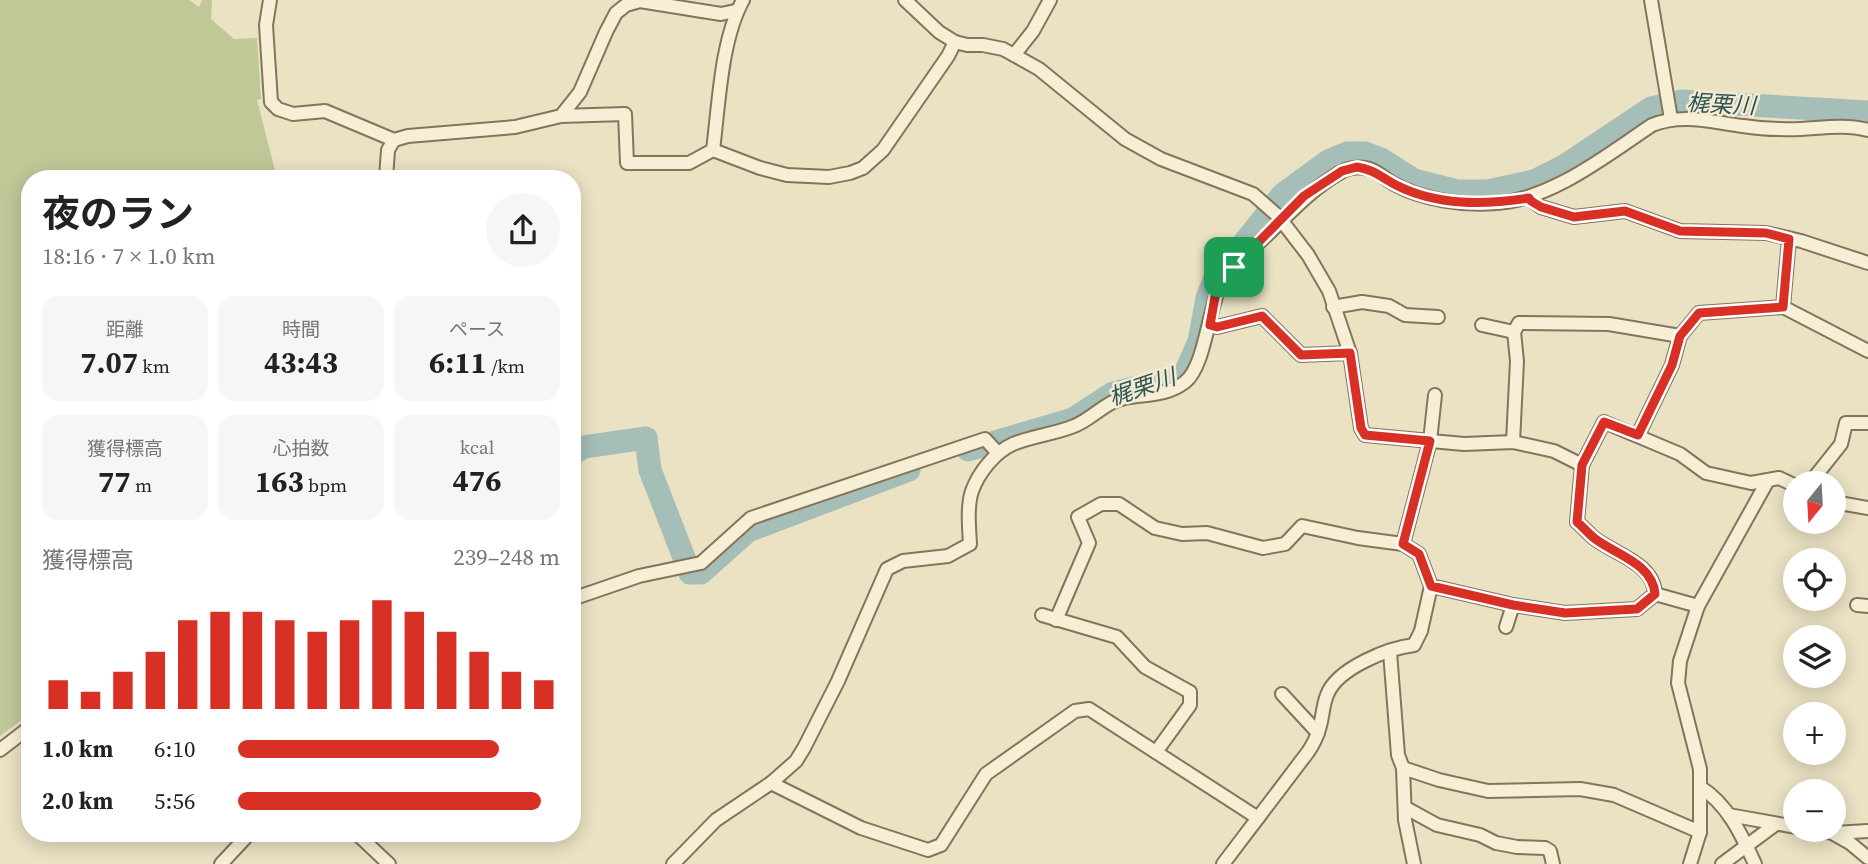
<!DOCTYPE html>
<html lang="ja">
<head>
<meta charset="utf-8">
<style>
	:root { --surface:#fff; --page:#f6f6f6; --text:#222; --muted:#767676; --accent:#d93025 }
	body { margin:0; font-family:"Source Serif 4","Noto Sans JP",serif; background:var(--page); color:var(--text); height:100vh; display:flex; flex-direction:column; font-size:26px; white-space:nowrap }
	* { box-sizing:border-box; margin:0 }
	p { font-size:23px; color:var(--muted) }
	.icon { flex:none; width:38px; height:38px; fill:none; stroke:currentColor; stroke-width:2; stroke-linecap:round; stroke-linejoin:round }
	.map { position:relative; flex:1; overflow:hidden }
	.drawer { position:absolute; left:21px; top:170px; width:560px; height:672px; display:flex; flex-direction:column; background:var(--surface); border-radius:28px; box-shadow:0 4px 18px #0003 }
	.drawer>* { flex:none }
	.needle { width:46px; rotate:198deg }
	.tools { position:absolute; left:1783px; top:471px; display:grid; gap:14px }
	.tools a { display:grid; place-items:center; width:63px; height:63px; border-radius:50%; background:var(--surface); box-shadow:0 4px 18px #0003; font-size:35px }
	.pin { position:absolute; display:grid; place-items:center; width:60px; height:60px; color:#fff; margin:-30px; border-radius:14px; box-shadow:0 4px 10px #0006 }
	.round { display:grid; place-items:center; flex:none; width:74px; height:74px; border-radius:37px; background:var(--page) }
	.overview { display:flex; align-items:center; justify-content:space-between; height:119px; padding:0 21px }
	h1 { font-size:38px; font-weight:700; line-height:52px }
	.figures { display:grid; grid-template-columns:repeat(3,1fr); gap:10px; height:119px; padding:7px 21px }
	.figures div { display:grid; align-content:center; border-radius:18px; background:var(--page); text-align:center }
	.figures b { font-size:30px; font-weight:700 }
	.figures small { font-size:19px; font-weight:400 }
	.figures p { font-size:19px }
	.chart { height:196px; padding:14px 21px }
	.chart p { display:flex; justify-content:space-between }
	.chart svg { width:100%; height:126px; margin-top:7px; stroke:var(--accent); stroke-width:6 }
	ul { padding:0 21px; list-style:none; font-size:23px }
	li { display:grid; grid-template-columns:112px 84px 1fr; align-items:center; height:52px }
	li i { height:18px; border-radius:9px; background:var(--accent) }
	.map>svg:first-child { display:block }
</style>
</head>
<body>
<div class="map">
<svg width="1868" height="864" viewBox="0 0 1868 864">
	<rect width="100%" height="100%" fill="#ebe2c4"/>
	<path fill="#c0c898" d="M0,0H189L199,7L202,0H212L211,19L234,39L257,38L261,99L257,100L277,178H30V714L0,736Z"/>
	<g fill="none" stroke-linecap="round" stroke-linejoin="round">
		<g stroke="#a5beb8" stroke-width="23">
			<path d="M968,450L1073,419L1113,393L1132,388L1149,389L1168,383L1185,373L1199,341L1207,298L1214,280L1283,194L1328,161L1347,153H1365L1381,159L1414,180L1457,191H1487L1534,181L1564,166L1651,108L1682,101L1868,112"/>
			<path d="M572,454L584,447L646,438L650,470L690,573H701L748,531L909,470"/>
		</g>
		<g stroke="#84745c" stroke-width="16">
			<g id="minor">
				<path d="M270,0L266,25L271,102L278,109L293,114L325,111L394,140L408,136L515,127L561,116L625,114L627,163H689L713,150"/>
				<path d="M905,0L939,32L955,42L967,45H983L1003,49L1014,55L1039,69L1125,139L1161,159L1253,194L1278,216L1308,255L1329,291L1350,353L1361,428L1365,435L1464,444L1513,442L1554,451L1582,465"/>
				<path d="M1651,0L1671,119"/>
				<path d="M1014,55L1033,31L1050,0"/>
				<path d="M561,116L580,92L606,32L616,13L626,5L640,1L721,14L735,11"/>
				<path d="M713,150L760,168L787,175L829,177L850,173L863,168L883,150L948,56L955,42"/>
				<path d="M713,150C719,103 721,40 743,0"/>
				<path d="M386,178L388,150L394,140"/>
				<path d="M1529,198L1541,207L1574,217L1625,211L1680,231L1766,233L1801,241L1868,263"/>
				<path d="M1333,307L1362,302L1389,306L1405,315L1438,317"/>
				<path d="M1783,307L1789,239"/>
				<path d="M1210,325L1217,327L1262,316L1301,355L1350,353"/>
				<path d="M1482,325L1514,332"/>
				<path d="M1638,435L1672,365L1680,336L1699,313L1783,307L1868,351"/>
				<path d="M1513,442L1517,361L1514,332L1519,323L1609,324L1680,336"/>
				<path d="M1810,483L1841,444L1846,423H1868"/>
				<path d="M1834,502L1868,508"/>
				<path d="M1403,544L1430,441L1435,395"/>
				<path d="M1431,586L1513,605L1565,613L1637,609L1655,594"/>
				<path d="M1655,594C1654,563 1614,554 1594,538C1588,533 1583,527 1577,522L1582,465L1604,422L1680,454L1706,473L1751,483L1779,478L1796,486"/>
				<path d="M1655,594L1698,606"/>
				<path d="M572,599L639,576L701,563L751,518L985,439L998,453"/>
				<path d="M1857,605L1868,606"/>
				<path d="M1042,615L1117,637L1145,667L1190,692V705L1156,752"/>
				<path d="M1056,620L1089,543L1078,517L1101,504H1119L1155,528L1182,534L1207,533L1263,548L1285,544L1302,526L1358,538L1403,544L1419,554L1431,586L1421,631L1414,645C1389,648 1337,668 1327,695C1322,707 1323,720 1318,732C1316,739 1312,746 1308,752L1223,864"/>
				<path d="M1506,627L1513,605"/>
				<path d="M1390,652L1398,755L1403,768L1405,820L1414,864"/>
				<path d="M1282,694L1318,733"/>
				<path d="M0,750L30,727"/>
				<path d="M1403,768L1439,780L1488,791L1580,789L1614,795L1700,832"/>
				<path d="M771,783L861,828L928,850L941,845L986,774L1075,711L1089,709L1258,818"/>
				<path d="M1700,787C1728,804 1742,836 1755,864"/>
				<path d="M1406,808L1437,825L1480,835L1496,843L1517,847L1545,848L1550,851L1553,864"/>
				<path d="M1729,815L1796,827"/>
				<path d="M1811,830L1834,833L1868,831"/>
				<path d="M356,833L389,864"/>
				<path d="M1834,834L1850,843L1868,858"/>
				<path d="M221,864L250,833"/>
				<path d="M673,864L716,820L771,783L796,761L804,748L838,681L887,569L903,561L948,556L970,544C969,527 967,506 972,491C979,472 995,452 1013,444C1032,436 1055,434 1074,426C1092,419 1106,401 1125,398C1146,394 1167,396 1185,382C1205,367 1209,306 1221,283C1231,265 1250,251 1265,237C1289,214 1311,189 1341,172C1349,167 1363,166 1372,170C1380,173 1386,180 1394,184C1423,200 1464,206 1497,203C1552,199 1607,155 1652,125C1683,113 1711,122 1743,126C1755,128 1768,129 1781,129C1810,131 1838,122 1868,130"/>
				<path d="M1690,864L1700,832V769L1678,683L1680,661L1698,606L1767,482"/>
				<path d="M1722,864L1776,824"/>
			</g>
		</g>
		<use href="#minor" stroke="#f6efd6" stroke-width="12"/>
	</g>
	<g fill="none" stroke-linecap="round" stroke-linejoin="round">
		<g stroke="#fff" stroke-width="14">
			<path id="route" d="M1357,167C1373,169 1382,178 1396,185C1437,206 1484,205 1529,198L1531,201L1541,207L1574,217L1625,211L1680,231L1766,233L1789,239L1783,307L1699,313L1680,336L1672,365L1638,435L1604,422L1582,465L1577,522C1583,527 1588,533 1594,538C1614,554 1653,563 1655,594L1637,609L1565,613L1513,605L1431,586L1419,554L1403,544L1430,441L1365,435L1361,428L1350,353L1301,355L1262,316L1217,327L1210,325L1215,297L1223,281L1234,267L1304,196L1342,171Z"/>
		</g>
		<use href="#route" stroke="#d93025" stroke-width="9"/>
	</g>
	<g text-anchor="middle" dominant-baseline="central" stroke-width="5" stroke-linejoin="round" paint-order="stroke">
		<g font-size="23" font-style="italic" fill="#2f5454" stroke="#f3ebd3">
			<text transform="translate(1721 104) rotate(3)">梶栗川</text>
			<text transform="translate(1142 387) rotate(-19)">梶栗川</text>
		</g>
	</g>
</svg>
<div class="tools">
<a><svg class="needle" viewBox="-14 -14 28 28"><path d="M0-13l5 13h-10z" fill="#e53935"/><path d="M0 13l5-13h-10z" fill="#767676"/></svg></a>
<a><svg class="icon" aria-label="locate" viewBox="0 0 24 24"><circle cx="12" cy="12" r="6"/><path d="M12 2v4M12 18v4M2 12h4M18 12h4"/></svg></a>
<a><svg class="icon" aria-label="layers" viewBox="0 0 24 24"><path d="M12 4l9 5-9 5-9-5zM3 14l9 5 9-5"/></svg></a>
<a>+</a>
<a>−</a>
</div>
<div class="pin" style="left:1234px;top:267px;background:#1e9e55"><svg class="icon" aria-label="arrive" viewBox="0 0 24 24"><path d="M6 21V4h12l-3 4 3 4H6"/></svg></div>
<section class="drawer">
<div class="overview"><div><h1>夜のラン</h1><p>18:16 · 7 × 1.0 km</p></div><a class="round"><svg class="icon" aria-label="share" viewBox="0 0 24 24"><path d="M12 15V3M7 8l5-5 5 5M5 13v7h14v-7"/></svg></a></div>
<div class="figures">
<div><p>距離</p><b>7.07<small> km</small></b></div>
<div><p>時間</p><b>43:43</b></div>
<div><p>ペース</p><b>6:11<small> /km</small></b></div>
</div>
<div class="figures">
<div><p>獲得標高</p><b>77<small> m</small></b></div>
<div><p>心拍数</p><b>163<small> bpm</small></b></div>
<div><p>kcal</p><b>476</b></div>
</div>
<div class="chart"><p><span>獲得標高</span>239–248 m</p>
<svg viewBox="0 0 160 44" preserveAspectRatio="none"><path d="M5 44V34M15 44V38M25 44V31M35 44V24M45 44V13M55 44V10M65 44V10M75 44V13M85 44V17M95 44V13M105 44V6M115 44V10M125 44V17M135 44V24M145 44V31M155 44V34"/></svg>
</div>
<ul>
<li><b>1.0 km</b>6:10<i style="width:81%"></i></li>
<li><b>2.0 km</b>5:56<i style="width:94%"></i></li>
</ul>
</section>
</div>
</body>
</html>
